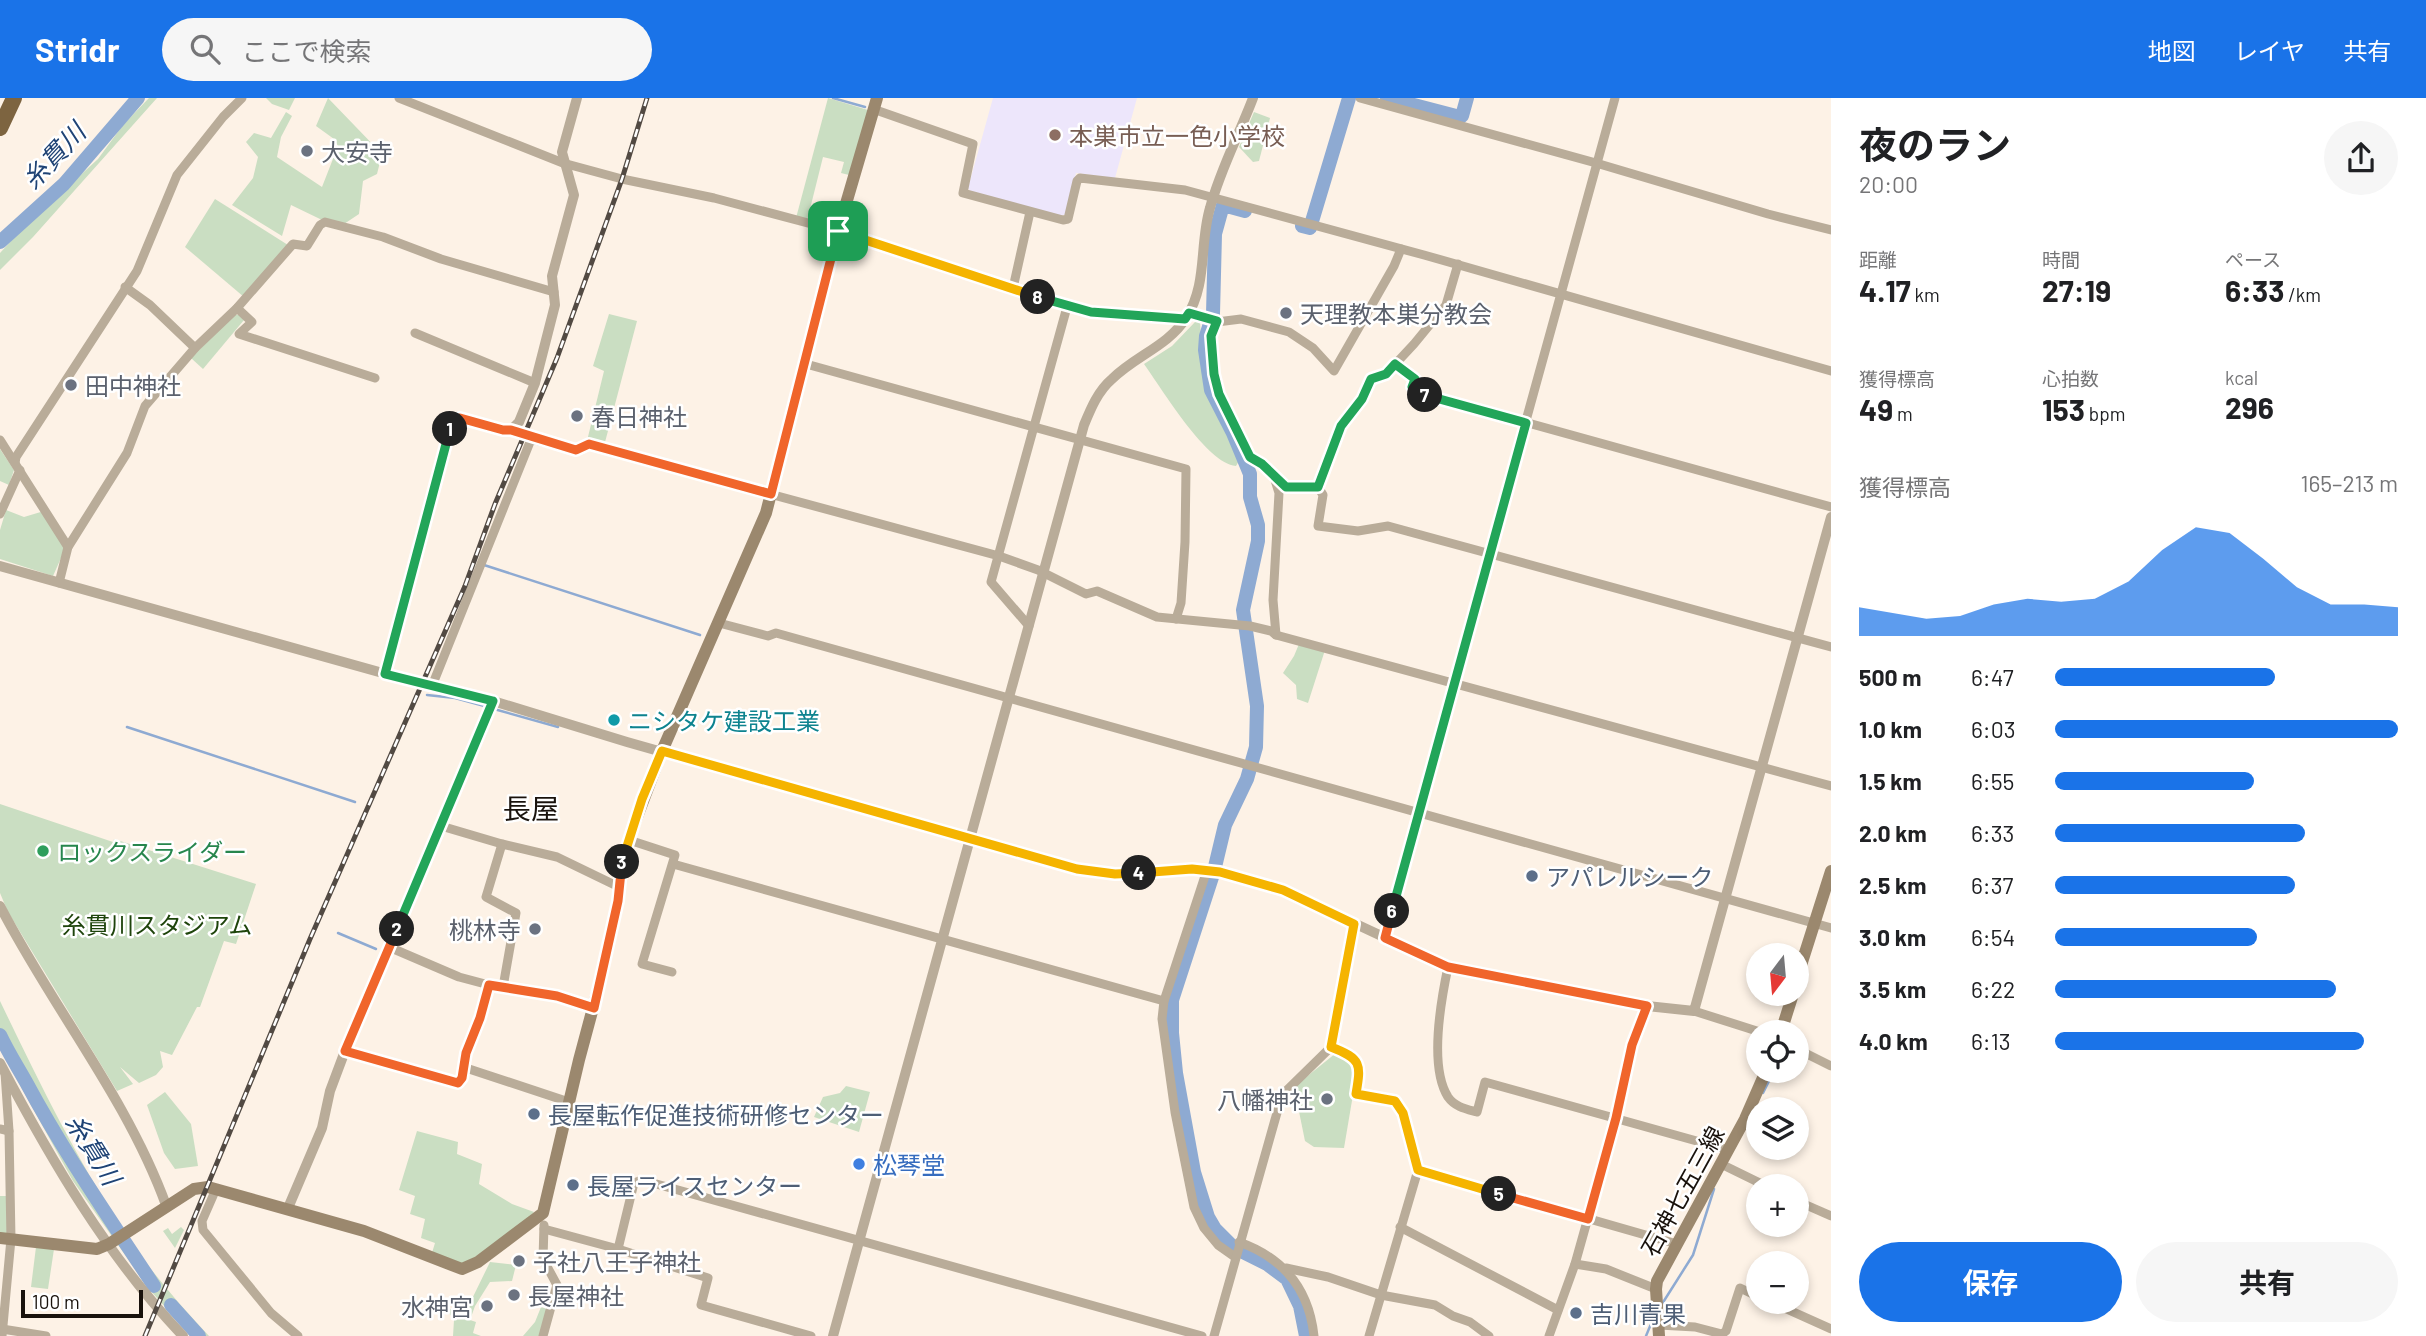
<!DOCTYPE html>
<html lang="ja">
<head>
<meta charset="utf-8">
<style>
	:root { --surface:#fff; --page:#f6f6f6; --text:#202124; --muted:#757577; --accent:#1a73e8 }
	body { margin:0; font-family:Barlow,"Noto Sans JP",sans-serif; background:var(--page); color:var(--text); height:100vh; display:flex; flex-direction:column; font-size:26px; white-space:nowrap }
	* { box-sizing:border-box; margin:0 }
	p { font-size:23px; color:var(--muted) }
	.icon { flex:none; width:38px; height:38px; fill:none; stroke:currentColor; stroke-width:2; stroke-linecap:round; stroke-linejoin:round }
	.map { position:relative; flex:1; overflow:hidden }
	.panel { display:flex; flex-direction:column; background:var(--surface); width:595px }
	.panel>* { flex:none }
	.needle { width:46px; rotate:196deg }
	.controls { position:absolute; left:1746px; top:845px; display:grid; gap:14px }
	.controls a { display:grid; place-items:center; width:63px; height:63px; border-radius:50%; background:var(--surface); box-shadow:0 4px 10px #0003; font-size:35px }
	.scale { position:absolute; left:21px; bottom:18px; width:122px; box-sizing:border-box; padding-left:7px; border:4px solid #19120c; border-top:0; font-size:19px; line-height:24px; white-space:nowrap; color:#19120c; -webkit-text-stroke:5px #fff; paint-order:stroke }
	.pin { position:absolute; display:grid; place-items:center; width:60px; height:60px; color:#fff; margin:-30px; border-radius:14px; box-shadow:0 4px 10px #0006 }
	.km { position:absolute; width:35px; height:35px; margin:-18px; border-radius:50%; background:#222; color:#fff; font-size:19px; line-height:35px; text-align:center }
	.round { display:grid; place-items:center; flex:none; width:74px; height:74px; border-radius:37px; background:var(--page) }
	.summary { display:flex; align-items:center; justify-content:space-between; height:119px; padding:0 28px }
	h1 { font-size:38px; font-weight:700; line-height:52px }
	.metrics { display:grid; grid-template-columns:repeat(3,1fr); gap:10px; height:119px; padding:7px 28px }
	.metrics div { display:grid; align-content:center }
	.metrics b { font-size:30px; font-weight:700 }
	.metrics small { font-size:19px; font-weight:400 }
	.metrics p { font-size:19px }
	.chart { height:196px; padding:14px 28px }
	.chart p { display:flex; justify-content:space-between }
	.chart svg { width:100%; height:126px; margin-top:7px; fill:var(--accent); opacity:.7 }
	.button { display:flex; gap:14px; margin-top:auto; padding:14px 28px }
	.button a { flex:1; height:80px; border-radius:42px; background:var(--accent); color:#fff; font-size:28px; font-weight:700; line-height:80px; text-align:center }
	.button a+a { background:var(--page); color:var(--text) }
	ul { padding:0 28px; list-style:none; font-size:23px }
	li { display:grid; grid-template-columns:112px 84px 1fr; align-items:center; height:52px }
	li i { height:18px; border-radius:9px; background:var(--accent) }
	header { display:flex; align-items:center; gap:42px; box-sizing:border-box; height:98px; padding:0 35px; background:var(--accent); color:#fff }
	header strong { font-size:33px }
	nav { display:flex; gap:38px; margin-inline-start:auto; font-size:24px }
	.search { width:490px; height:63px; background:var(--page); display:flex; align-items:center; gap:18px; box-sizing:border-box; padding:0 24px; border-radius:38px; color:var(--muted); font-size:26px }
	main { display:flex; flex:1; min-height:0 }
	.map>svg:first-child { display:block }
</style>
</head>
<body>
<header>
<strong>Stridr</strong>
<div class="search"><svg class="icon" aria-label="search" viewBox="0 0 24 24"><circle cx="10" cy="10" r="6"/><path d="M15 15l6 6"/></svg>ここで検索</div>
<nav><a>地図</a><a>レイヤ</a><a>共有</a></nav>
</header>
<main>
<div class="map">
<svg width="1831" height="1238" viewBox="0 0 1831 1238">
	<rect width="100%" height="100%" fill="#fdf2e6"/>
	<path fill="#ede6fb" d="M993,0H1137L1115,80L1076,75L1066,116L1061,118L971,94L968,90Z"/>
	<g fill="#cadec2">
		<path d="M149,0H157L33,139L0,172V155L28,125L98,61L123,27Z"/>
		<path d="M266,0H295L289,12L272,6Z"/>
		<path d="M328,0L382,56L377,76L363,83L359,116L344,126L320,121L291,107L282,138L232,107L253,80L258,59L246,44L254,35L271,40L286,14L292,18L281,39L277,59L322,89L338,48L334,41L316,28Z"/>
		<path d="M828,0L868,12L849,77L841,75L844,64L823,59L807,123L796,120Z"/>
		<path d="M1254,14L1270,20L1259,63L1253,64L1239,49Z"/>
		<path d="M215,101L288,147L244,199L185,149Z"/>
		<path d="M609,216L637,223L604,348L587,343L604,273L593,268Z"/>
		<path d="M234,217H239L244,222L203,271L191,260Z"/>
		<path d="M1195,224H1200L1202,252L1210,300L1234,342L1239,363L1236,368C1207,366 1162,291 1144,266L1172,248Z"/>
		<path d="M0,351L14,372L9,387L0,383Z"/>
		<path d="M6,412L24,419L44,413L65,451L53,478L0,461V432Z"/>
		<path d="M1299,546L1325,552L1308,605L1297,601L1296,587L1283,575L1294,558Z"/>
		<path d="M0,706L113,744L114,741L256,786L236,846L224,843L200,909H197L172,957L160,953L163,969L156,977L139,985L120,969L133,986L117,993L8,814L0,795Z"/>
		<path d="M0,903C37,980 75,1058 121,1129C146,1168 177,1204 209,1238H191L149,1191L73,1083L0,951Z"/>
		<path d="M1336,955L1350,961L1357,973L1344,1050L1314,1049L1305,1043L1294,989Z"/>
		<path d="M846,988L870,994L859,1034L814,1019L823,999L840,995Z"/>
		<path d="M165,994L191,1026L198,1068L175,1071L164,1055L147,1007Z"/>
		<path d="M417,1033L458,1044L457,1056L482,1066L479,1086L512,1106L534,1114C513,1138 490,1153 461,1166L431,1158L435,1145L421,1140L425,1121L410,1116L415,1098L399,1092Z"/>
		<rect x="0" y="1098" width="7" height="38"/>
		<path d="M181,1129L184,1132L175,1150L163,1133L168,1130L172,1136Z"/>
		<path d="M36,1149L54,1151L48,1191L31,1189Z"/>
		<path d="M490,1164L516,1167L512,1183L490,1184L475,1208L470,1222L476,1224L473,1235L481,1238H453L454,1222L447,1212L469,1207Z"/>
		<path d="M541,1209L547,1211L540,1238H523L535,1224Z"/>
	</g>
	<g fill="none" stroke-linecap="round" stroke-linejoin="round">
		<g stroke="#8eaad2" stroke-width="2.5">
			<path d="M833,0L865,9"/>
			<path d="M534,345L568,354"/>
			<path d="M484,467L700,537"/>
			<path d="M427,597L455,600L488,609"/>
			<path d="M494,611L558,629"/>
			<path d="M127,629L355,704"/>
			<path d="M338,835L376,851"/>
			<path d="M1763,995L1774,973"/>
			<path d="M1662,1206L1693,1157L1714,1091"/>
			<path d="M1646,1238L1653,1221"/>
		</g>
		<g stroke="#8eaad2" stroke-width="14">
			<path d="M1387,0L1460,19L1462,18L1467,0"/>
			<path d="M1245,113L1223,107L1215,136L1213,216L1206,238L1205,252L1211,292L1233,335L1250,376V399L1258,427V443L1243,512L1257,608L1256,649L1247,681L1225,727L1214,773L1172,902V935L1176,975L1194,1074L1208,1119L1215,1131L1233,1149L1267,1166L1287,1181L1300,1208L1306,1238"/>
			<path d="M1302,128L1310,130L1349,0"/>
			<path d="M0,144L64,86L138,0"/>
			<path d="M0,937C8,954 17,968 26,984C64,1055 110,1121 154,1188"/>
			<path d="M171,1207L199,1238"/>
		</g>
		<g stroke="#b9ac99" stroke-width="9">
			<path d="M399,0L563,65L622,81L714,100L838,133L1067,209L1091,214L1185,221"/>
			<path d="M1360,0L1596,65L1768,116L1831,132"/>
			<path d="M873,11L973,46L963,95L1063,122L1068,121L1077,83L1080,80L1185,92L1424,157L1831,273"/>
			<path d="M1458,166L1446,207L1414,246L1386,276L1371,281L1362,301L1341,328L1318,389L1323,397L1318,428L1358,433L1388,428L1831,549"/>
			<path d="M125,189L150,207L195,250"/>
			<path d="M1013,190L1030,114"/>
			<path d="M237,210L252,224L239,236L375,280"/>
			<path d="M1189,215L1217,224L1241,221L1289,234L1313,250L1334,273L1394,168L1401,151"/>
			<path d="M1217,224L1211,238L1214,276L1219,296L1250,359L1262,366L1286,389H1318"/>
			<path d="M415,235L535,285"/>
			<path d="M806,266L1186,371L1185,444L1181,505L1176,521"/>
			<path d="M1395,266L1415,281L1412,290L1416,294L1831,409"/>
			<path d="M511,332L576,352L589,347L999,458L1038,472L1086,496L1097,493L1157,519L1250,528L1271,533L1276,537L1831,688"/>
			<path d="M0,342L68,449"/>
			<path d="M15,365L16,359L137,173L177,77L223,19L242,0"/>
			<path d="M1274,379L1279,395L1273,502L1276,537"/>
			<path d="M0,416L20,372"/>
			<path d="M59,485L68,449L127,355L145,308L195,250L237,210L293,146L307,148L320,127L325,124L383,139L441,161L554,194"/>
			<path d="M719,525L768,538L776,535L1831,830"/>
			<path d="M1029,528L991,484L1067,209"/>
			<path d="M432,588L532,339"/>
			<path d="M441,728L502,746L557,759L619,789"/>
			<path d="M629,742L675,757L642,866L672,874"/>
			<path d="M502,746L486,799L516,815L503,889"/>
			<path d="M673,766L1164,903"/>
			<path d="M1207,772L1164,903L1162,921L1175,1014L1194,1109L1204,1130L1218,1147L1235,1159"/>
			<path d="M1386,840L1400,779L1615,0"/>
			<path d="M389,849L459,879L489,887L557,898L594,910"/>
			<path d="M1448,869C1441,902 1429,969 1448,999C1455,1009 1466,1011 1477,1014L1485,984L1729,1052"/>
			<path d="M1694,913L1760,934"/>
			<path d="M1331,949C1362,961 1361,966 1356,996L1395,1003L1403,1015L1418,1072L1369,1238"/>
			<path d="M1797,951L1831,968"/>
			<path d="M345,953L458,985L462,980L466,955L480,920L489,887"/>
			<path d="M463,969L569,1004"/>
			<path d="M0,1031L9,1033L5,975"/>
			<path d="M1721,1066L1766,1088"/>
			<path d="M1418,1072L1677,1146"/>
			<path d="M216,1091L202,1123L203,1132L271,1215L298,1238"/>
			<path d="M1797,1103L1831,1118"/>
			<path d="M1400,1129L1558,1212"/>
			<path d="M544,1131L618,1151L708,1180L701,1207L811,1238"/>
			<path d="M1239,1144C1284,1160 1309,1191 1314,1238"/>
			<path d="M618,1151L634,1085L642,1082L1202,1238"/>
			<path d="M1575,1166L1606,1171L1656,1191"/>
			<path d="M1286,1170L1328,1179L1381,1197L1435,1207L1453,1218L1470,1224L1489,1238"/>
			<path d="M1771,1204L1831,1231"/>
			<path d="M1659,1227L1695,1229L1722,1236L1726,1233L1740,1190L1759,1199"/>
			<path d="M2,1231L46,1238"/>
			<path d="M2,1238L11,1141L9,1033"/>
			<path d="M543,1238L557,1187L543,1161L544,1127"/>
			<path d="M1214,1238L1282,997L1331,949L1354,826"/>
			<path d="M1549,1238L1575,1166L1616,1020L1632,947L1647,908"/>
		</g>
		<g stroke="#b9ac99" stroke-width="10">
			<path d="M0,468L422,586L493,603L627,644L1053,765L1098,775L1115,777L1192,771L1220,774L1283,792L1448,869L1647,908L1694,913L1831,419"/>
			<path d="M385,576L452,326L460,320L504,332H511L519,324L535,285L555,207L552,178L574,97L562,54L577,0"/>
			<path d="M0,808C52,909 127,1000 166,1107"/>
			<path d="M0,965C51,1062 107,1158 183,1238"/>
			<path d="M288,1110L322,1030L330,993L345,953L493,603"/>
			<path d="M833,1238L1084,327C1091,310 1098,293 1112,281C1135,258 1168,248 1186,220C1208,186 1199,147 1210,110C1220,72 1239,37 1253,0"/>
		</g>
		<g stroke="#9b886e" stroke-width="12">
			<path d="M1797,880L1831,773"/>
			<path d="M1781,934L1793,896"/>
			<path d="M0,1140L97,1151L109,1146L194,1091L208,1089L364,1133L462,1171L478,1164L543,1115L579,962L601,880L618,804L622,766L631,735L662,653L766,415L838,133L877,0"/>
			<path d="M1659,1238L1656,1191L1657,1183L1745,1021L1766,973"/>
		</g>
		<path stroke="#7d6440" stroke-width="16" d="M0,30L14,0"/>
		<g stroke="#524a43" stroke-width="5">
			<path id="rail" d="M145,1238L310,841L465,488L495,406L557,260L622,81L647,0"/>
		</g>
		<use href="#rail" stroke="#fff" stroke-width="2.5" stroke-dasharray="8" stroke-linecap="butt"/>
	</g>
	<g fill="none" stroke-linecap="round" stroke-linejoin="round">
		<g stroke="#fff" stroke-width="14">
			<path id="split-1" d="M450,331L452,326L460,320L503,332H511L576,352L589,346L771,396L838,133"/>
		</g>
		<g stroke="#fff" stroke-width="14">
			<path id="split-2" d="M397,831L493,603L385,576L450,331"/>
		</g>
		<g stroke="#fff" stroke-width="14">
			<path id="split-3" d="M397,831L345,953L458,985L462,980L466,955L480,920L489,887L557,898L594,910L618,803L622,764"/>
		</g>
		<g stroke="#fff" stroke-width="14">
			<path id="split-4" d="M622,764L642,701L662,653L1077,771L1115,776L1139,775"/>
		</g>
		<g stroke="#fff" stroke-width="14">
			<path id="split-5" d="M1139,775L1192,771L1220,774L1283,792L1354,826L1331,949C1362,961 1361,966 1356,996L1395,1003L1403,1015L1418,1072L1499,1096"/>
		</g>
		<g stroke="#fff" stroke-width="14">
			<path id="split-6" d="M1392,813L1385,840L1448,869L1647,908L1632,947L1616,1020L1588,1121L1499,1096"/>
		</g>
		<g stroke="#fff" stroke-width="14">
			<path id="split-7" d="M1392,813L1526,325L1425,297"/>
		</g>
		<g stroke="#fff" stroke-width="14">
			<path id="split-8" d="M1038,199L1091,214L1185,221L1189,215L1217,223L1211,238L1214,276L1219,296L1250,359L1262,366L1286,389H1318L1341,328L1362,301L1371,281L1386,276L1395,266L1415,281L1412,289L1416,294L1425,297"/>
		</g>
		<g stroke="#fff" stroke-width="14">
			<path id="split-9" d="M838,133L1038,199"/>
		</g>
		<use href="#split-1" stroke="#f0652b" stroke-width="9"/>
		<use href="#split-2" stroke="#22a559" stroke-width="9"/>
		<use href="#split-3" stroke="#f0652b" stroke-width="9"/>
		<use href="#split-4" stroke="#f5b400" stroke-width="9"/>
		<use href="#split-5" stroke="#f5b400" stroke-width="9"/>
		<use href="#split-6" stroke="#f0652b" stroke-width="9"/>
		<use href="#split-7" stroke="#22a559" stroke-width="9"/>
		<use href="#split-8" stroke="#22a559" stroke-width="9"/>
		<use href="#split-9" stroke="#f5b400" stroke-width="9"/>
	</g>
	<circle fill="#8d6e63" stroke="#fff" stroke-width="2.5" cx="1055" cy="37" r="7"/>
	<g fill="#6b7280" stroke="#fff" stroke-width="2.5">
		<circle cx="307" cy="53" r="7"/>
		<circle cx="1286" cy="215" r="7"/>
		<circle cx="71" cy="287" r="7"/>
		<circle cx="577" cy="318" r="7"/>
		<circle cx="535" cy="831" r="7"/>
		<circle cx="1327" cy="1001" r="7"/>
		<circle cx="519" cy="1163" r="7"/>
		<circle cx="514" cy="1197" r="7"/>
		<circle cx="487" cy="1208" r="7"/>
	</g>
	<circle fill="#0f9aa8" stroke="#fff" stroke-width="2.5" cx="614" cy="622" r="7"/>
	<circle fill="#2e9e5b" stroke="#fff" stroke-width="2.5" cx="43" cy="753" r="7"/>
	<g fill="#5c6f8a" stroke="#fff" stroke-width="2.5">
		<circle cx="1532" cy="778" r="7"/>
		<circle cx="534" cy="1016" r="7"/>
		<circle cx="573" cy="1087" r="7"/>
		<circle cx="1576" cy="1215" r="7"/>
	</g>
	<circle fill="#3f7fe0" stroke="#fff" stroke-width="2.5" cx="859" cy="1066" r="7"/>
	<g text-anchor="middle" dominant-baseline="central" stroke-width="5" stroke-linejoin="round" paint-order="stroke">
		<g font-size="24" fill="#785e54" stroke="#fff" text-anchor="start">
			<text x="1069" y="37">本巣市立一色小学校</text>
		</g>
		<g font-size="24" fill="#5b616d" stroke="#fff" text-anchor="start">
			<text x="321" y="53">大安寺</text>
			<text x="1300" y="215">天理教本巣分教会</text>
			<text x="85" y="287">田中神社</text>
			<text x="591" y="318">春日神社</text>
			<text x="521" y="831" text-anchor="end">桃林寺</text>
			<text x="1313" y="1001" text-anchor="end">八幡神社</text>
			<text x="533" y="1163">子社八王子神社</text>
			<text x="528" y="1197">長屋神社</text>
			<text x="473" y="1208" text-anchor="end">水神宮</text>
		</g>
		<g font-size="24" fill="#0d838f" stroke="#fff" text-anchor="start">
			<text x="628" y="622">ニシタケ建設工業</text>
		</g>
		<g font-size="24" fill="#27864d" stroke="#fff" text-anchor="start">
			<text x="57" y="753">ロックスライダー</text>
		</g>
		<g font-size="24" fill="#4e5e75" stroke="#fff" text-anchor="start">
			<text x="1546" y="778">アパレルシーク</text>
			<text x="548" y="1016">長屋転作促進技術研修センター</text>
			<text x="587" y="1087">長屋ライスセンター</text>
			<text x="1590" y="1215">吉川青果</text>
		</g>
		<g font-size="24" fill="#1e440b" stroke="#fff">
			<text x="157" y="826">糸貫川スタジアム</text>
		</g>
		<g font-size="24" fill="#366cbe" stroke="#fff" text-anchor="start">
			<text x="873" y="1066">松琴堂</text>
		</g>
		<g font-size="24" fill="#19120c" stroke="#fff">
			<text transform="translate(1682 1093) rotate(-61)">石神七五三線</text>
		</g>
		<g font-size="26" font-style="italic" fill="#1f4375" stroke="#fff">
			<text transform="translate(53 57) rotate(-47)">糸貫川</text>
			<text transform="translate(94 1051) rotate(58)">糸貫川</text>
		</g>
		<g font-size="28" fill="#19120c" stroke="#fff">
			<text x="531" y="710">長屋</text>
		</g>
	</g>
</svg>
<div class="controls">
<a><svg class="needle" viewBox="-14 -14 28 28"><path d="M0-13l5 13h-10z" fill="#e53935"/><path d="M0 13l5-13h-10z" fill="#757577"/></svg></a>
<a><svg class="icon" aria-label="locate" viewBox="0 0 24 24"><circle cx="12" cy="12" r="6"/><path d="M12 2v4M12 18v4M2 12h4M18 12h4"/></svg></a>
<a><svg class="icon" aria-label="layers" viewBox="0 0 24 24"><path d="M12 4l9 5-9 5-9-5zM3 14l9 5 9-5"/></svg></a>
<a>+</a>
<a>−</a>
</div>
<div class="scale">100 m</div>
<div class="pin" style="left:838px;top:133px;background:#1e9e55"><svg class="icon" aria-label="arrive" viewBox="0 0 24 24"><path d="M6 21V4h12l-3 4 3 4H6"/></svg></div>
<b class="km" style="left:450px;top:331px">1</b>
<b class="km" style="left:397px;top:831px">2</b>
<b class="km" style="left:622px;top:764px">3</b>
<b class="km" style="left:1139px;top:775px">4</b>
<b class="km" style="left:1499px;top:1096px">5</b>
<b class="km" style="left:1392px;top:813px">6</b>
<b class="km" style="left:1425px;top:297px">7</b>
<b class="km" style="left:1038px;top:199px">8</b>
</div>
<section class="panel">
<div class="summary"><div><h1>夜のラン</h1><p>20:00</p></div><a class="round"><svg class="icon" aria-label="share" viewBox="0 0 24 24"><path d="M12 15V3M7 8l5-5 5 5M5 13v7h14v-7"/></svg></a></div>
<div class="metrics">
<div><p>距離</p><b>4.17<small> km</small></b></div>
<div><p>時間</p><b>27:19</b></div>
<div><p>ペース</p><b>6:33<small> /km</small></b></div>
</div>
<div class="metrics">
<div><p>獲得標高</p><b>49<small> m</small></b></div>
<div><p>心拍数</p><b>153<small> bpm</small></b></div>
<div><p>kcal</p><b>296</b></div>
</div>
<div class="chart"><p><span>獲得標高</span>165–213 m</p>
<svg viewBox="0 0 160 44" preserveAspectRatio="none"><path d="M0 44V34L10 36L20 38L30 37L40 33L50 31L60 32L70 31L80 25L90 14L100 6L110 8L120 17L130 27L140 33L150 33L160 34V44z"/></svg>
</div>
<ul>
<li><b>500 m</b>6:47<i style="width:64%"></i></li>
<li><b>1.0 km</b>6:03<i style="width:100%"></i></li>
<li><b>1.5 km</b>6:55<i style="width:58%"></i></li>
<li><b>2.0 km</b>6:33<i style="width:73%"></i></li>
<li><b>2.5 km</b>6:37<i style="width:70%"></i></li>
<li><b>3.0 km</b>6:54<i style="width:59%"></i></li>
<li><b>3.5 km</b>6:22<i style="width:82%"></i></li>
<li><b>4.0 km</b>6:13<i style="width:90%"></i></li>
</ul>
<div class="button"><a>保存</a><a>共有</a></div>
</section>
</main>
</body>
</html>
